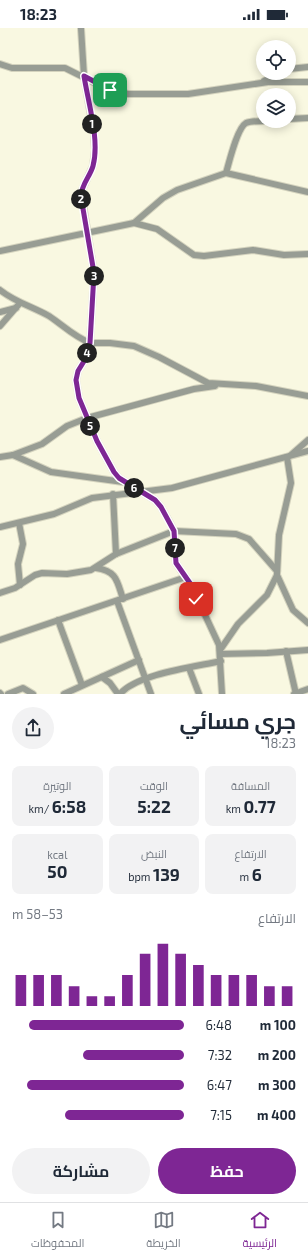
<!DOCTYPE html>
<html lang="ar">
<head>
<meta charset="utf-8">
<style>
	:root { --surface:#fff; --page:#f2f2f3; --text:#1f2937; --muted:#747a83; --line:#e0e1e3; --accent:#7e2694 }
	body { margin:0; font-family:"Exo 2",Cairo,sans-serif; background:var(--page); color:var(--text); direction:rtl; height:100vh; display:flex; flex-direction:column; font-size:15px; white-space:nowrap }
	* { box-sizing:border-box; margin:0 }
	p { font-size:13px; color:var(--muted) }
	.icon { flex:none; width:22px; height:22px; fill:none; stroke:currentColor; stroke-width:2; stroke-linecap:round; stroke-linejoin:round }
	.map { position:relative; height:666px; overflow:hidden; direction:ltr }
	.details { display:flex; flex-direction:column; background:var(--surface); flex:1 }
	.details>* { flex:none }
	.buttons { position:absolute; left:256px; top:12px; display:grid; gap:8px }
	.buttons a { display:grid; place-items:center; width:40px; height:40px; border-radius:50%; background:var(--surface); box-shadow:0 2px 10px #0003; font-size:20px }
	.pin { position:absolute; display:grid; place-items:center; width:34px; height:34px; color:#fff; margin:-17px; border-radius:8px; box-shadow:0 2px 6px #0006 }
	.km { position:absolute; width:20px; height:20px; margin:-10px; border-radius:50%; background:#222; color:#fff; font-size:11px; line-height:20px; text-align:center }
	.round { display:grid; place-items:center; flex:none; width:42px; height:42px; border-radius:21px; background:var(--page) }
	.summary { display:flex; align-items:center; justify-content:space-between; height:68px; padding:0 12px }
	h1 { font-size:22px; font-weight:700; line-height:30px }
	.figures { display:grid; grid-template-columns:repeat(3,1fr); gap:6px; height:68px; padding:4px 12px }
	.figures div { display:grid; align-content:center; border-radius:8px; background:var(--page); text-align:center }
	.figures b { font-size:17px; font-weight:700 }
	.figures small { font-size:11px; font-weight:400 }
	.figures p { font-size:11px }
	.chart { height:112px; padding:8px 12px }
	.chart p { display:flex; justify-content:space-between }
	.chart svg { width:100%; height:72px; margin-top:4px; stroke:var(--accent); stroke-width:6 }
	.button { display:flex; gap:8px; margin-top:auto; padding:8px 12px }
	.button a { flex:1; height:46px; border-radius:24px; background:var(--accent); color:#fff; font-size:16px; font-weight:700; line-height:46px; text-align:center }
	.button a+a { background:var(--page); color:var(--text) }
	ul { padding:0 12px; list-style:none; font-size:13px }
	li { display:grid; grid-template-columns:64px 48px 1fr; align-items:center; height:30px }
	li i { height:10px; border-radius:5px; background:var(--accent) }
	.status { display:flex; justify-content:space-between; align-items:center; height:28px; padding:0 20px; background:var(--surface); direction:ltr }
	.status svg { height:11px; fill:currentColor }
	.dock { display:flex; justify-content:space-around; align-items:center; height:56px; border-top:1px solid var(--line); background:var(--surface); font-size:11px; color:var(--muted) }
	.dock a { display:grid; justify-items:center; gap:2px }
	.dock .selected { color:var(--accent) }
	.map>svg:first-child { display:block }
</style>
</head>
<body>
<div class="status"><b>18:23</b><svg viewBox="0 0 49 12"><path d="M0 12V9h3v3zM5 12V6h3v6zM10 12V3h3v9zM15 12V0h3v12zM26 1h20v11H26zM47 4h2v5h-2z"/></svg></div>
<div class="map">
<svg width="308" height="666" viewBox="0 0 308 666">
	<rect width="100%" height="100%" fill="#f9f8e1"/>
	<g fill="none" stroke-linecap="round" stroke-linejoin="round">
		<g stroke="#d4d3be" stroke-width="8">
			<g id="minor">
				<path d="M0,36L12,40H65L109,62L128,66H188L268,54H308"/>
				<path d="M289,41L308,39"/>
				<path d="M264,53L280,45"/>
				<path d="M289,91L308,90"/>
				<path d="M226,145C229,135 237,100 246,95C251,93 259,93 265,93"/>
				<path d="M134,195L157,201L194,227L204,228L253,222L284,227L308,226"/>
				<path d="M0,223L134,195L163,170L177,162L226,145L308,164"/>
				<path d="M0,262C15,274 33,279 49,288C64,298 73,308 90,315L94,245L81,164L93,138L95,122L94,105L84,48L81,0"/>
				<path d="M0,284L16,280"/>
				<path d="M0,298L20,275"/>
				<path d="M13,427L51,444L123,454"/>
				<path d="M291,427L308,412"/>
				<path d="M0,429L13,427L42,416L67,398L87,390L194,361L215,358"/>
				<path d="M113,466L116,526L174,503L236,506L249,511L277,543"/>
				<path d="M19,495L23,516L18,536L20,557"/>
				<path d="M0,499L54,486L92,470L172,460L308,423"/>
				<path d="M96,540C117,543 117,553 123,571"/>
				<path d="M277,547L293,582L308,595"/>
				<path d="M0,565L15,560L35,547L42,545L67,546L91,542L116,526"/>
				<path d="M117,573L151,666"/>
				<path d="M58,592L82,657"/>
				<path d="M0,612L186,549"/>
				<path d="M220,622L238,596L267,567L277,547L279,507L291,455L287,429"/>
				<path d="M286,623L296,666"/>
				<path d="M220,626L267,625L308,622"/>
				<path d="M189,640L199,666"/>
				<path d="M102,649L110,655L118,666"/>
				<path d="M0,665L1,666"/>
				<path d="M8,666L23,660L33,666"/>
				<path d="M64,666L139,632"/>
				<path d="M120,666C137,646 194,639 221,633"/>
				<path d="M222,666L219,617L192,559L176,535L174,503L170,495L161,479L155,472L119,450L114,444L97,413L79,370L76,352L78,343L86,330L90,315H110L134,318L159,329L208,355L256,358L308,368"/>
				<path d="M294,666L308,661"/>
			</g>
		</g>
		<use href="#minor" stroke="#989d94" stroke-width="6"/>
	</g>
	<g fill="none" stroke-linecap="round" stroke-linejoin="round">
		<g stroke="#fff" stroke-width="8">
			<path id="route" d="M110,62L84,48C88,74 100,112 93,138C90,149 81,156 81,169L94,245L90,315L86,330L78,343L76,352L79,370L97,413L114,444L119,450L155,472L161,479L174,503L176,535L192,558L196,571"/>
		</g>
		<use href="#route" stroke="#7e2694" stroke-width="5"/>
	</g>
</svg>
<div class="buttons">
<a><svg class="icon" aria-label="locate" viewBox="0 0 24 24"><circle cx="12" cy="12" r="6"/><path d="M12 2v4M12 18v4M2 12h4M18 12h4"/></svg></a>
<a><svg class="icon" aria-label="layers" viewBox="0 0 24 24"><path d="M12 4l9 5-9 5-9-5zM3 14l9 5 9-5"/></svg></a>
</div>
<div class="pin" style="left:110px;top:62px;background:#1e9e55"><svg class="icon" aria-label="arrive" viewBox="0 0 24 24"><path d="M6 21V4h12l-3 4 3 4H6"/></svg></div>
<div class="pin" style="left:196px;top:571px;background:#d93025"><svg class="icon" aria-label="check" viewBox="0 0 24 24"><path d="M5 12l5 5 9-10"/></svg></div>
<b class="km" style="left:92px;top:96px">1</b>
<b class="km" style="left:81px;top:171px">2</b>
<b class="km" style="left:94px;top:248px">3</b>
<b class="km" style="left:87px;top:325px">4</b>
<b class="km" style="left:90px;top:398px">5</b>
<b class="km" style="left:134px;top:460px">6</b>
<b class="km" style="left:175px;top:520px">7</b>
</div>
<section class="details">
<div class="summary"><div><h1>جري مسائي</h1><p>18:23</p></div><a class="round"><svg class="icon" aria-label="share" viewBox="0 0 24 24"><path d="M12 15V3M7 8l5-5 5 5M5 13v7h14v-7"/></svg></a></div>
<div class="figures">
<div><p>المسافة</p><b>0.77<small> km</small></b></div>
<div><p>الوقت</p><b>5:22</b></div>
<div><p>الوتيرة</p><b>6:58<small> /km</small></b></div>
</div>
<div class="figures">
<div><p>الارتفاع</p><b>6<small> m</small></b></div>
<div><p>النبض</p><b>139<small> bpm</small></b></div>
<div><p>kcal</p><b>50</b></div>
</div>
<div class="chart"><p><span>الارتفاع</span>53–58 m</p>
<svg viewBox="0 0 160 44" preserveAspectRatio="none"><path d="M5 44V25M15 44V25M25 44V25M35 44V32M45 44V38M55 44V38M65 44V25M75 44V12M85 44V6M95 44V12M105 44V19M115 44V25M125 44V25M135 44V25M145 44V32M155 44V32"/></svg>
</div>
<ul>
<li><b>100 m</b>6:48<i style="width:90%"></i></li>
<li><b>200 m</b>7:32<i style="width:59%"></i></li>
<li><b>300 m</b>6:47<i style="width:91%"></i></li>
<li><b>400 m</b>7:15<i style="width:69%"></i></li>
</ul>
<div class="button"><a>حفظ</a><a>مشاركة</a></div>
</section>
<nav class="dock">
<a class="selected"><svg class="icon" aria-label="home" viewBox="0 0 24 24"><path d="M3 11l9-7 9 7M6 9v11h12V9"/></svg>الرئيسية</a>
<a><svg class="icon" aria-label="map" viewBox="0 0 24 24"><path d="M3 6l6-2 6 2 6-2v14l-6 2-6-2-6 2zM9 4v14M15 6v14"/></svg>الخريطة</a>
<a><svg class="icon" aria-label="saved" viewBox="0 0 24 24"><path d="M7 4h10v16l-5-4-5 4z"/></svg>المحفوظات</a>
</nav>
</body>
</html>
